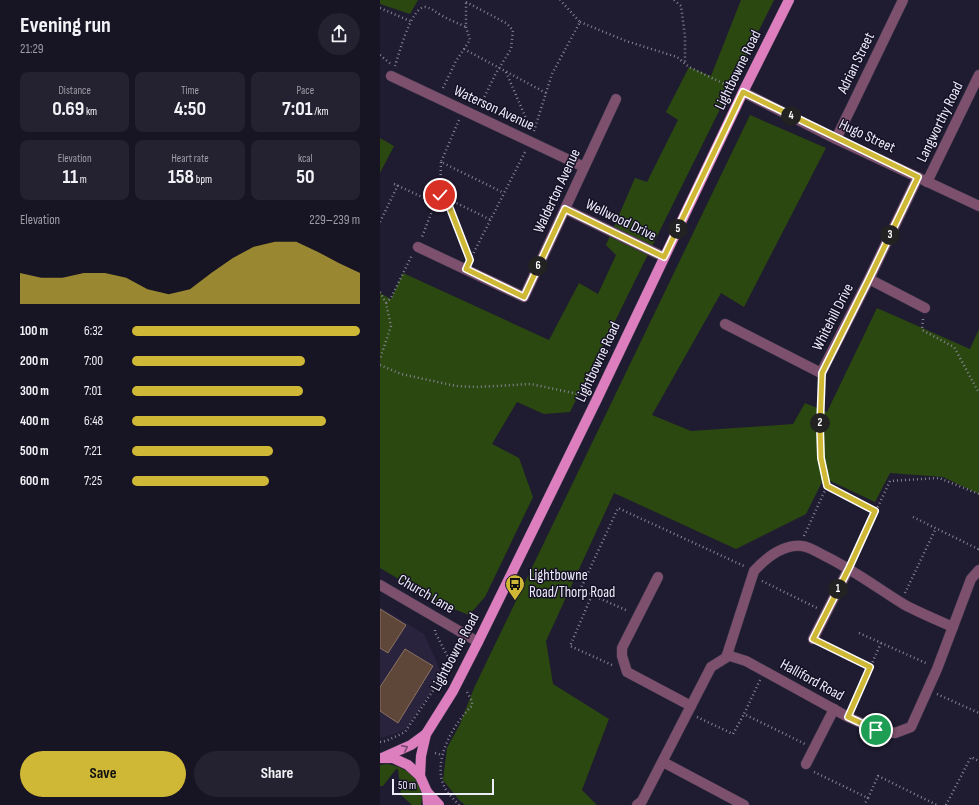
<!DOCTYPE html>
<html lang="en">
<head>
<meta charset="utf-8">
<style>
	:root { --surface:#171424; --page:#242131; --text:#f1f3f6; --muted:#9e9ea6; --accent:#d0b837 }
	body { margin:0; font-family:"Sofia Sans Condensed",sans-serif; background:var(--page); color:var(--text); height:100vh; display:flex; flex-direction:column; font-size:15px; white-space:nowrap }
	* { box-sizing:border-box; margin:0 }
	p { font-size:13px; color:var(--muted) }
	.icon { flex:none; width:22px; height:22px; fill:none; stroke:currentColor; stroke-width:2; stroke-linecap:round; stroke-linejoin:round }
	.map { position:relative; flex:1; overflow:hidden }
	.panel { display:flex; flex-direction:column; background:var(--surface); width:380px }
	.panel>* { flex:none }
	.scale { position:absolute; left:12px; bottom:10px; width:102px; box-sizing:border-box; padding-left:4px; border:2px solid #eeecfb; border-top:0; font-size:11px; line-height:14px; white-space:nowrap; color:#eeecfb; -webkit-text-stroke:3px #161226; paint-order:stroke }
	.pin { position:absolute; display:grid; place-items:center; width:34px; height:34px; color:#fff; margin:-17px; border:2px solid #fff; border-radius:50%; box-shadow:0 1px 4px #0007 }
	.km { position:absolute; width:20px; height:20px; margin:-10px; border-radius:50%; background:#222; color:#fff; font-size:11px; line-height:20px; text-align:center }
	.round { display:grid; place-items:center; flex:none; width:42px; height:42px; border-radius:21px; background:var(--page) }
	.summary { display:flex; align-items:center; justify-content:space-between; height:68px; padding:0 20px }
	h1 { font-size:22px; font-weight:700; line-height:30px }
	.figures { display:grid; grid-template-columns:repeat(3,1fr); gap:6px; height:68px; padding:4px 20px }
	.figures div { display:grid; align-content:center; border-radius:8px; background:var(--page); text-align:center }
	.figures b { font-size:20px; font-weight:700 }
	.figures small { font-size:11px; font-weight:400 }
	.figures p { font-size:11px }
	.chart { height:112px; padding:8px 20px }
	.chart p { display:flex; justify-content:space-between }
	.chart svg { width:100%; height:72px; margin-top:4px; fill:var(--accent); opacity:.7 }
	.primary-button { display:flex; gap:8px; margin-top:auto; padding:8px 20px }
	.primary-button a { flex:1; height:46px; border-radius:24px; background:var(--accent); color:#111; font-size:16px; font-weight:700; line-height:46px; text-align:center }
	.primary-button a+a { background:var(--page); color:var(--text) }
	ul { padding:0 20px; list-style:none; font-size:13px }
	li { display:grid; grid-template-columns:64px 48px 1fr; align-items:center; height:30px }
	li i { height:10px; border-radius:5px; background:var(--accent) }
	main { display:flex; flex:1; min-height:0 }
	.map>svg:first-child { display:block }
</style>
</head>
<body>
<main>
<section class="panel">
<div class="summary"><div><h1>Evening run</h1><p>21:29</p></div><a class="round"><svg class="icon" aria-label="share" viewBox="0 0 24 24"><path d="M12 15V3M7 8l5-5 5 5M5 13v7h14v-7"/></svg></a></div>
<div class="figures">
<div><p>Distance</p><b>0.69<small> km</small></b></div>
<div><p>Time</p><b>4:50</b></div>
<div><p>Pace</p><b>7:01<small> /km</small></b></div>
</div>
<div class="figures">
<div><p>Elevation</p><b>11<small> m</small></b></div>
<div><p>Heart rate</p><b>158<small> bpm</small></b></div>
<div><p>kcal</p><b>50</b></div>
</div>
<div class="chart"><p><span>Elevation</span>229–239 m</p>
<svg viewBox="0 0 160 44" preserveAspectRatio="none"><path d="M0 44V25L10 28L20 28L30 25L40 25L50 28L60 35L70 38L80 35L90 25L100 16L110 9L120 6L130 6L140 12L150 19L160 25V44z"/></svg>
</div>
<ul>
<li><b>100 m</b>6:32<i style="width:100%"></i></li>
<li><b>200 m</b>7:00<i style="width:76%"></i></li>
<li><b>300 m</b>7:01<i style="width:75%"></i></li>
<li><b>400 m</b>6:48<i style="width:85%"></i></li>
<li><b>500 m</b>7:21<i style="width:62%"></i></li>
<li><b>600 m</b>7:25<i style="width:60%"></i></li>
</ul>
<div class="primary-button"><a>Save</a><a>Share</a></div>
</section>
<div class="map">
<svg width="599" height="805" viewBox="0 0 599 805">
	<rect width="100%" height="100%" fill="#1f1b30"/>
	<path fill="#29233e" d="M0,607L44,634L62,674L27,728L12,735L0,738Z"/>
	<g fill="#2b4810">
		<path d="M0,0H38L30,14L0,4Z"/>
		<path d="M361,0H394L190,412L164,414L137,402L112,444L139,458L153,497L105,597L89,615L61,604L0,568V293L11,299L23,273L169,340L199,283L218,294L236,255L226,245L255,178L267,182L298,120L286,112L309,67L331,76Z"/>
		<path d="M370,115L446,148L364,307L341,293L272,415L311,431L413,424L425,403L447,412L497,308L590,349L599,329V494L563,477L510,473L495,502L444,478L426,514L356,549L234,493L166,641L173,684L229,719L202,790L217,805H85L79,800L63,780L67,748L80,724L94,688Z"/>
		<path d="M0,138L14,146L0,173Z"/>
		<path d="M7,764C28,767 47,782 41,805H32L21,795L18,769H16L3,786H0V765Z"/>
	</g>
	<g fill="#5e4639" stroke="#8b7163">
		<path d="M0,609L26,625L8,653L0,648Z"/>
		<path d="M25,649L53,666L18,723L0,711V687Z"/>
	</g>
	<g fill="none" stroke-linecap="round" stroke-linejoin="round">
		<g stroke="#3c384c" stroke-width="11">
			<g id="minor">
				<path d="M11,76L204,167"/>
				<path d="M363,92L456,139L599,206"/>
				<path d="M456,139L523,0"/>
				<path d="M547,182L599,75"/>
				<path d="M185,209L284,257"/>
				<path d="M38,247L144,297L236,99"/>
				<path d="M489,279L545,308"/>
				<path d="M345,324L441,373L489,279L538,177"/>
				<path d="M278,577L242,648V656L247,672L311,706"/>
				<path d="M0,585L98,642"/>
				<path d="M433,639L469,568"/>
				<path d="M347,655L374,571C386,558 403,544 422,546C430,547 439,553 447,557C475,571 499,589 525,605C540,613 557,620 573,627"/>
				<path d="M283,762L364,805"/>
				<path d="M426,764L454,709"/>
				<path d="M257,805L262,801L331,667L347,657V655L366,661L468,717L496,730L515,733L531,727L557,669L591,579L599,570"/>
			</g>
		</g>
		<g stroke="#3c384c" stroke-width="11">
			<g id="major">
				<path d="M4,757L31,745L46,734"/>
				<path d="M0,758H13L28,765L40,776L47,792L48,805"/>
				<path d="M40,776L41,756L46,734L73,691L98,642L217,399L363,92L409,0"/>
				<path d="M47,792L59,805"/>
			</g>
		</g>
		<g stroke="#868395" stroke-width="2.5" stroke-dasharray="1 3" stroke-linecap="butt">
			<path d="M294,0L301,6L305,36V62"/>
			<path d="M86,2L126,23L133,30L131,49L115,75L100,106"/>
			<path d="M0,8L30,21"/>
			<path d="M200,22L246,41L297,57L309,67L353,88"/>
			<path d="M84,49L166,93L154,131"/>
			<path d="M0,55L12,65"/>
			<path d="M15,66C19,54 31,7 45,7C52,8 55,12 61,15C69,20 78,23 86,27"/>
			<path d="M126,72L151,130"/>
			<path d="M63,88L76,61L90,40L86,27V0"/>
			<path d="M166,93L172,74L200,22L180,0"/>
			<path d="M79,120L61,162L124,193"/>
			<path d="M14,184L55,203L42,237"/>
			<path d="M60,195L61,162"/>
			<path d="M66,198L90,259"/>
			<path d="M55,203L60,195L111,220"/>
			<path d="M0,222L18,185"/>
			<path d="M90,260L145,152"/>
			<path d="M0,292L6,303L11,326L0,359"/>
			<path d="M6,303L11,298L32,255"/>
			<path d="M543,319L542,330L574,347L599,393"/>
			<path d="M0,365L21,374L76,386L98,387L151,384L207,396"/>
			<path d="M441,384L440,427L441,458L447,486L495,511"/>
			<path d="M533,517L598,549L599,547"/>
			<path d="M424,536L447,486"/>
			<path d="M474,558L510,481L559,478L599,494"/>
			<path d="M382,581L437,608"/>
			<path d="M525,593L556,528"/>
			<path d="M212,595L248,611"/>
			<path d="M55,630V632L73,667"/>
			<path d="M479,633L548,664"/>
			<path d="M442,643L490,667"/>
			<path d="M232,665L190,646L212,595L201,588L238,508L364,566"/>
			<path d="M380,680L364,714L425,744"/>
			<path d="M557,694L599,713"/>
			<path d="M473,706L501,643"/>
			<path d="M317,717L353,734L364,714"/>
			<path d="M0,742L6,741L25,732L71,664"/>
			<path d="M55,753L62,755"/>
			<path d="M434,772L488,798L484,805"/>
			<path d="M488,798L498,776L557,805"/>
			<path d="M79,805C74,799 67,793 64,786C52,760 74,723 92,706V701L86,690"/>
			<path d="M566,805L591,757L599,761"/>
		</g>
		<use href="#minor" stroke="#7d506d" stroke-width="10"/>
		<use href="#major" stroke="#dd7fbe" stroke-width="10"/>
	</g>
	<defs><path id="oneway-chevron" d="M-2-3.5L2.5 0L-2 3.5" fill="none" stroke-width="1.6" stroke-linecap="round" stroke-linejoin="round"/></defs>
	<use stroke="#7a4872" href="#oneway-chevron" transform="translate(25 748) rotate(-26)"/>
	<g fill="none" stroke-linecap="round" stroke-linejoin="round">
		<g stroke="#fff" stroke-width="8">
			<path id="route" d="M60,195L66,198L90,260L86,269L144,297L185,209L284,257L363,92L538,177L489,279L442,373L440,427L441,458L447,486L495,511L469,568L433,639L490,667L468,717L496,730"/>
		</g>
		<use href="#route" stroke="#d0b837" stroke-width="5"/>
	</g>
	<defs>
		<g id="bus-pin" transform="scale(1)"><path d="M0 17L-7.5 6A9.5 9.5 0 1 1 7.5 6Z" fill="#d0b837" stroke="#161226"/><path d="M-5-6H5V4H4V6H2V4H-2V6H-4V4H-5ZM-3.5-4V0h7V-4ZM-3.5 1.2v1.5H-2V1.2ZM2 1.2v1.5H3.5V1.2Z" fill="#111"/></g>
	</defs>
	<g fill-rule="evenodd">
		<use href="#bus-pin" x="135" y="584"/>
	</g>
	<g text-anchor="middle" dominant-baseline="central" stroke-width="3" stroke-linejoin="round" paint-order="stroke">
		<g font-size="15" fill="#eeecfb" stroke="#161226">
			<text transform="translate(476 63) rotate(-64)">Adrian Street</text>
			<text transform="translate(358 70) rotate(-64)">Lightbowne Road</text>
			<text transform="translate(114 108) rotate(25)">Waterson Avenue</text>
			<text transform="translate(560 122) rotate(-64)">Langworthy Road</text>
			<text transform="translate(487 136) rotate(25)">Hugo Street</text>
			<text transform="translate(177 191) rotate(-65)">Walderton Avenue</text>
			<text transform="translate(241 220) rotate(26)">Wellwood Drive</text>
			<text transform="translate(453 317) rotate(-63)">Whitehill Drive</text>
			<text transform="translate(218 362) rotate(-65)">Lightbowne Road</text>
			<text transform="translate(46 594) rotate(30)">Church Lane</text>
			<text transform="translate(75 652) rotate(-62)">Lightbowne Road</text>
			<text transform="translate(432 680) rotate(29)">Halliford Road</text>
		</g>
		<g font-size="15" fill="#eeecfb" stroke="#161226" text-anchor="start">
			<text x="149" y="575">Lightbowne<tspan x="149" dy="17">Road/Thorp Road</tspan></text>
		</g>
	</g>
</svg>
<div class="scale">50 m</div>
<div class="pin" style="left:496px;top:730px;background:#1e9e55"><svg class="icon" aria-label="arrive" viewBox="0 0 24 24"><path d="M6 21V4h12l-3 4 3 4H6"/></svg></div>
<div class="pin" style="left:60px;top:195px;background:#d93025"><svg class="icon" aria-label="check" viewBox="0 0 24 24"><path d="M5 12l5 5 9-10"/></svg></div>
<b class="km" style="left:458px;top:589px">1</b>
<b class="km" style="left:440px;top:423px">2</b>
<b class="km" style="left:510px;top:235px">3</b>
<b class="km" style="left:411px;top:116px">4</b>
<b class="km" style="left:298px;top:229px">5</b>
<b class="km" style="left:158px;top:266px">6</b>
</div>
</main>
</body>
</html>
